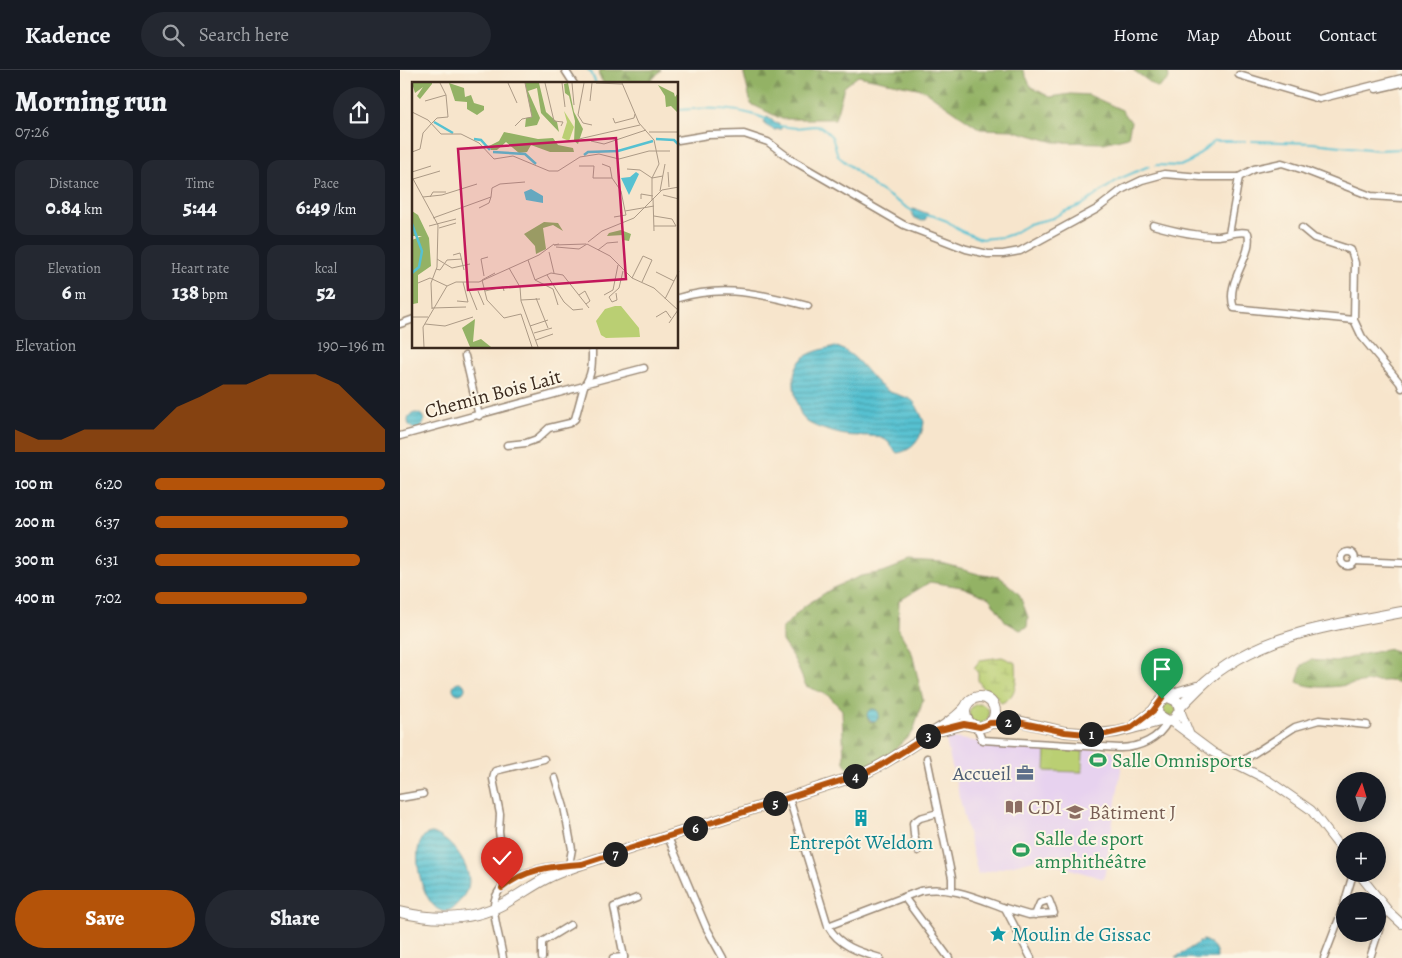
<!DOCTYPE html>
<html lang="en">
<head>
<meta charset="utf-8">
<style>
	:root { --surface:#171b24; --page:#242831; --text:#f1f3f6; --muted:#9ea1a6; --line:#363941; --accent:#b45309 }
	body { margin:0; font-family:Alegreya,serif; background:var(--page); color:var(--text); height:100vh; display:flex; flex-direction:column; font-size:19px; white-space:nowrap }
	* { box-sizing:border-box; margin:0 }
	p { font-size:16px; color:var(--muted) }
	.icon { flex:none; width:28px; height:28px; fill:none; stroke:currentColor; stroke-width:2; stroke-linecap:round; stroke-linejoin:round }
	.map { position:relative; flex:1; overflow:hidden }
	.side { display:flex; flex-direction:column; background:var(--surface); width:400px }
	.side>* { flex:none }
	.needle { width:32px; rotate:4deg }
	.buttons { position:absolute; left:936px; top:702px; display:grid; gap:10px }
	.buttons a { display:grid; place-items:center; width:50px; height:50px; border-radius:50%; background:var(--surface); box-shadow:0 2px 12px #0003; font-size:25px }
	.pin { position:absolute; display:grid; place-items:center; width:42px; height:42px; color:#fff; margin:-51px -21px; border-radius:50% 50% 50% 0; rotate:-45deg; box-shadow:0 0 5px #0007 }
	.pin .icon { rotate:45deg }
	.km { position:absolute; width:25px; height:25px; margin:-12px; border-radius:50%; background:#222; color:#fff; font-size:14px; line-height:25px; text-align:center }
	.round { display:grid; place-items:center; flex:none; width:52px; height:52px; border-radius:26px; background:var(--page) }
	.head { display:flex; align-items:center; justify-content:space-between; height:85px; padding:0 15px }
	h1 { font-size:28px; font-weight:800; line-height:38px }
	.figures { display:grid; grid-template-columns:repeat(3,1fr); gap:8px; height:85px; padding:5px 15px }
	.figures div { display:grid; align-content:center; border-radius:12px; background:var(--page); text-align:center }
	.figures b { font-size:21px; font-weight:800 }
	.figures small { font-size:14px; font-weight:400 }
	.figures p { font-size:14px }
	.chart { height:140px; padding:10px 15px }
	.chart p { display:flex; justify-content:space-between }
	.chart svg { width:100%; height:90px; margin-top:5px; fill:var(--accent); opacity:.7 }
	.button { display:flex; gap:10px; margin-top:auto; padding:10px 15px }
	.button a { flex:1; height:58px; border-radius:30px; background:var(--accent); color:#fff; font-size:20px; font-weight:800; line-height:58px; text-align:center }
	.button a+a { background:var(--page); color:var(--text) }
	ul { padding:0 15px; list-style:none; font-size:16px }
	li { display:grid; grid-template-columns:80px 60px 1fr; align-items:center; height:38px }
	li i { height:12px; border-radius:6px; background:var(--accent) }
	header { display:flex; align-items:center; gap:30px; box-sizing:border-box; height:70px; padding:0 25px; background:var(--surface); border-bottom:1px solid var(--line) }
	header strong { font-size:24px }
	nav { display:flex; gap:28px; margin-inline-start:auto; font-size:18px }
	.search { width:350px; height:45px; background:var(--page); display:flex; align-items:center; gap:12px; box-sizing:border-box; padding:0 18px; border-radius:28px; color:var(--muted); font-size:19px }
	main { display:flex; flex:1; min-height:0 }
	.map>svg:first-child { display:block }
</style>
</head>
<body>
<header>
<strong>Kadence</strong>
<div class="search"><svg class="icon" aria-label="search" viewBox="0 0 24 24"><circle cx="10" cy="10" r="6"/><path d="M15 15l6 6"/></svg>Search here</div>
<nav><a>Home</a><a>Map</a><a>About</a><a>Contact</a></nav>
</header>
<main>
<section class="side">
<div class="head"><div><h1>Morning run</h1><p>07:26</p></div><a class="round"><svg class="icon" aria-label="share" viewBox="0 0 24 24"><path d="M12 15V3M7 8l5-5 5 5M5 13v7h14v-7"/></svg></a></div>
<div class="figures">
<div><p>Distance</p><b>0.84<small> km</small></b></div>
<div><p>Time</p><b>5:44</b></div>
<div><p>Pace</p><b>6:49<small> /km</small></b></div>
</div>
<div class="figures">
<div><p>Elevation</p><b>6<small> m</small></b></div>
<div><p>Heart rate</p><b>138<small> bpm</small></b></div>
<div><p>kcal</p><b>52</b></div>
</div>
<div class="chart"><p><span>Elevation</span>190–196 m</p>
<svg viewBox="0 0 160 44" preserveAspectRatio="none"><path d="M0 44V33L10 38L20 38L30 33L40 33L50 33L60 33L70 22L80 17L90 11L100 11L110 6L120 6L130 6L140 11L150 22L160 33V44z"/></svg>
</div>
<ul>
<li><b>100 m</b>6:20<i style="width:100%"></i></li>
<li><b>200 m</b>6:37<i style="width:84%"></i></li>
<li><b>300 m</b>6:31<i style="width:89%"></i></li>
<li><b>400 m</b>7:02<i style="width:66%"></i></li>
</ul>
<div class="button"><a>Save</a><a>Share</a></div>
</section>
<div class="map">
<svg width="1002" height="888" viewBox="0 0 1002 888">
	<defs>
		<pattern id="grass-tufts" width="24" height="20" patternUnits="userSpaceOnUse" patternTransform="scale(1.25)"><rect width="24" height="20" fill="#bacf73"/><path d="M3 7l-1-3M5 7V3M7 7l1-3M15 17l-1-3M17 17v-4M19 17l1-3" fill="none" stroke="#a1b263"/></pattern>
		<pattern id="forest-firs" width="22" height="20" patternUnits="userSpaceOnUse" patternTransform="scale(1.25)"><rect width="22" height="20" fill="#93b265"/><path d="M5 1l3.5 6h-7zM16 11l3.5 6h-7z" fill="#799153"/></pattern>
		<pattern id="wetland-marsh" width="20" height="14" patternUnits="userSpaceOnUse" patternTransform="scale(1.25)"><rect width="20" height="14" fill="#bacf73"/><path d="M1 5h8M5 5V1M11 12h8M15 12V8" fill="none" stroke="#a1b263"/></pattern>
		<pattern id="water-rules" width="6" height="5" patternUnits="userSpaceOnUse" patternTransform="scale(1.25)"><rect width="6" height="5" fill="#56c1d1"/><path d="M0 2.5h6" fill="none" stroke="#489da9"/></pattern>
	</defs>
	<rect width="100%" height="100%" fill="#fcf5e5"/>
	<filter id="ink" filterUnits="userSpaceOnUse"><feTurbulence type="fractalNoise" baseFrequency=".02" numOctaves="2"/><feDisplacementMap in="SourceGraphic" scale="10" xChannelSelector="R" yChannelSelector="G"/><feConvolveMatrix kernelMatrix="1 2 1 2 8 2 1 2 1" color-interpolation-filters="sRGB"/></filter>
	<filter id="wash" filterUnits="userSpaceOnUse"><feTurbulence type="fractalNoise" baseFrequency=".0096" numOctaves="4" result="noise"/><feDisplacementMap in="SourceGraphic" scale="20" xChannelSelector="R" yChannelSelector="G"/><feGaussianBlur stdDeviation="1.12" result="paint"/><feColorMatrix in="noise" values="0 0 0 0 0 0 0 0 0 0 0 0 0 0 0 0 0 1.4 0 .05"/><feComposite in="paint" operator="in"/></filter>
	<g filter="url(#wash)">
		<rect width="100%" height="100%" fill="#f7e5cc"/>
		<path fill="#e7d2ef" d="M545,667L602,675L710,680L716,686L717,693H722L704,809L637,789L578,804Z"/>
		<g fill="url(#grass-tufts)" stroke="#7a7c48">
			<path d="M771,630L778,643L764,649L759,635Z"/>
			<circle cx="579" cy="644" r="10"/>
		</g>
		<g fill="url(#forest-firs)" stroke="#676e42" fill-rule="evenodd">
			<path d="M200,0H261L248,14H204L199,6Z"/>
			<path d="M343,0H623L631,17L650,27L671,24L689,25L722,40L731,52L728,67L704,73L654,72L612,60L580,59L522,19L458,6L444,17L435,49H382L351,34Z"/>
			<path d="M733,0H768L769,9L758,18Z"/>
			<path d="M509,492L542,494L582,505L600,507L619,524L628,547L627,557L620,560L606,552L589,528L562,517L530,512L499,531L498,559L512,583L523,630L513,662L484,690L451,703L444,692L442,640L429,626L406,616L394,589L382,571V559L403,537L433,518L461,506L483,502ZM472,639L476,640L478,648L475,651L470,652L468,649V642Z"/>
			<path d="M990,579L1002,583V613C996,612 989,610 982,611C955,611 924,624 897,612L902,595L911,590L936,592L960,585Z"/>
		</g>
		<path fill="url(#wetland-marsh)" stroke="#7a7c48" d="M602,587L616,593C617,608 618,627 601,633L594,624L584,621L578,610V603L574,598L580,590Z"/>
		<path fill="#bacf73" stroke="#7a7c48" d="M646,679L683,681L682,702L645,701Z"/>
		<g fill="url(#water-rules)" stroke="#487678">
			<path d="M367,47L381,56V59L374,60L365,55L364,52Z"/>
			<path d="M513,139L518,140L528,144L525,150L522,151L513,147L512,143Z"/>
			<path d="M435,276C463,287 466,307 488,321C495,325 507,326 513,331C518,337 521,345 524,352C522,368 513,381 497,383C491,377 489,370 481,368C470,364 457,367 446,365C437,364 409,356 404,349C397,340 393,319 394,308C396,283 415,282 435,276Z"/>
			<circle cx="16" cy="351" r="8"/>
			<circle cx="59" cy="618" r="6"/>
			<circle cx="473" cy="645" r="6"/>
			<path d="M33,763C51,769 74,799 68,818C65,824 59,833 54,837C26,863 0,762 33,763Z"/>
			<path d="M803,870C812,873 817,878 817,888H775Z"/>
		</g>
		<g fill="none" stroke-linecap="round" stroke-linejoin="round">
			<g stroke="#56c1d1" stroke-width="2">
				<path d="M188,0L191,2L196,14"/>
				<path d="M278,40C307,37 338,37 366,49"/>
				<path d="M379,56L396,58L414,56L422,57L432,67L438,86L475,117L514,142"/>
				<path d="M852,71L913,73L978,80L1002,79"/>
				<path d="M756,95L780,96L791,91L814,71H845"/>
				<path d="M526,146L531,145L547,151L561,161L581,169L603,167L612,164L629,154L653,148L663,142L682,135L719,109L749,96"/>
			</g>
		</g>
	</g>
	<g filter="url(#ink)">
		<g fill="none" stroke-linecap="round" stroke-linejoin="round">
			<g stroke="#998875" stroke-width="9">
				<g id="minor">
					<path d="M165,0L174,14"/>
					<path d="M839,5L919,29L1002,8"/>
					<path d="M976,19L1002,13"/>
					<path d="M278,70L308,65L344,64L368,72L392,90L504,155L566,179L588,184H603L620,181L697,139L723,119L742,110L764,104L801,107H839L854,99L882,93L904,100L971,126L1002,128"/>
					<path d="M753,155C774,161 794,166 816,166C827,166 837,160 848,163C854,187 824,211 834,238L954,250"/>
					<path d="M902,158L914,168L951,180L955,193L954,250L962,267L1000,313L1002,318"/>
					<path d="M829,164L839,107"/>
					<path d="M278,228C325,214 362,224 408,236"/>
					<path d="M0,254L14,249"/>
					<path d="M65,286L79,346"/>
					<path d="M187,313L244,298"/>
					<path d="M0,366L184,316C193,304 192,292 192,278"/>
					<path d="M107,375L126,373L137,369L149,358L170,353L175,349L184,316"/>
					<circle cx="948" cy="489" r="7"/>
					<path d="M954,491L1002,493"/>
					<path d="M577,657L582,670L720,678C739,678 759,669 768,651"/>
					<path d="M527,688L552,808V820"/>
					<path d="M836,695L895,657L919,650L967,655"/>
					<path d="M155,708L164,737L172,779L169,795"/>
					<path d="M0,728L23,724"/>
					<path d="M389,728L428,856L520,821C549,815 577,828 605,838L631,888"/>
					<path d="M268,767L306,857L323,888"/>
					<path d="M518,781L514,765L513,753L520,748L538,743"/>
					<path d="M111,810L102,785L99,761L100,744L93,709L95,701L144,689"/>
					<path d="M504,827L549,888"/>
					<path d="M945,831L953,804"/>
					<path d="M605,838L629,845L654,843L649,830L640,833L635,845"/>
					<path d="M428,856C439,876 459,882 480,888"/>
					<path d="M224,887L214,837L237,828"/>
					<path d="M103,888C101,873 93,848 94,835C96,804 147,796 170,795"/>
					<path d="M142,888V872L170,855"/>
					<path d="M213,888L224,887V888"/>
					<path d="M924,888L945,833"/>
					<path d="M970,888L986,838"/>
				</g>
			</g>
			<g stroke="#998875" stroke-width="10">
				<g id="tertiary">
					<path d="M780,640L789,663"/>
					<path d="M771,651L814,683L868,710L911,740L945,784"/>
					<path d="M959,804L990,843L1002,854"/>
				</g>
			</g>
			<g stroke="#998875" stroke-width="12">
				<g id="primary">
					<path d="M768,627L777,631L780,640L774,650L768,651L758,645C751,625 783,622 797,617"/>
					<circle cx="580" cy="642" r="15"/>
					<path d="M780,637C795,622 808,607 826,596C878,561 942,554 1002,542"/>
					<path d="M590,653L618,651L665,662L697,664L717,662L764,650"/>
					<path d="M734,656L753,641L757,635"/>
					<path d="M542,660L564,654L574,656"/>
					<path d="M0,842C36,851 72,851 105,833C120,825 134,814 149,807C159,802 171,798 182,794L465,703C485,694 501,683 519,671C536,661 552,652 566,637"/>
				</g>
			</g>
			<use href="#minor" stroke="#fff" stroke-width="6"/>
			<use href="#tertiary" stroke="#fff" stroke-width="8"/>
			<use href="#primary" stroke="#fff" stroke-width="10"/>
		</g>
	</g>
	<g fill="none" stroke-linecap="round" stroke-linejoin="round" filter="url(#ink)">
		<g stroke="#fff" stroke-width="10">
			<path id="route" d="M102,818C125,799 152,796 182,794L465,703L480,696L536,661L564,654L580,657L590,653L618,652L665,662L686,664H706L731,658L753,641L762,629"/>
		</g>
		<use href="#route" stroke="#b45309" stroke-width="6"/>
	</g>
	<defs>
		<g id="stadium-bare" transform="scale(1.35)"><path d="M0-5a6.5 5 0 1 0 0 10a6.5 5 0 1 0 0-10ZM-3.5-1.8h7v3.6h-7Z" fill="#2e9e5b" stroke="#fcf5e5" stroke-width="2.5" paint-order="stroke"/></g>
		<g id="office-bare" transform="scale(1.35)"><path d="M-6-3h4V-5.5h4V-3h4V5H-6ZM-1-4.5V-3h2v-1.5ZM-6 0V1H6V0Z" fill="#5c6f8a" stroke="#fcf5e5" stroke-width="2.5" paint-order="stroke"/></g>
		<g id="library-bare" transform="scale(1.35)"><path d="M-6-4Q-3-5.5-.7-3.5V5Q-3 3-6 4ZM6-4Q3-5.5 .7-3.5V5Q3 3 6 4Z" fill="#8d6e63" stroke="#fcf5e5" stroke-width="2.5" paint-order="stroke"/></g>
		<g id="school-bare" transform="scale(1.35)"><path d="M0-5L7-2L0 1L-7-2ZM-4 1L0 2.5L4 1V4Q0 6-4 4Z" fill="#8d6e63" stroke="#fcf5e5" stroke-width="2.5" paint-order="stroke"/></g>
		<g id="building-bare" transform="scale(1.35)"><path d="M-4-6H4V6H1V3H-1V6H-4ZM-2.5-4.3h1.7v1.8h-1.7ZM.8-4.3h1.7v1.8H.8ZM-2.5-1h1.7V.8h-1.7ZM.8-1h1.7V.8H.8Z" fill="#0f9aa8" stroke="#fcf5e5" stroke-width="2.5" paint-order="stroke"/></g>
		<g id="sight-bare" transform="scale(1.35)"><path d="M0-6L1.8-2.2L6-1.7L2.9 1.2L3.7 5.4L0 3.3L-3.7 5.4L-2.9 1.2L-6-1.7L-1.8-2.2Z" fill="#0f9aa8" stroke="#fcf5e5" stroke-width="2.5" paint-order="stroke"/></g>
	</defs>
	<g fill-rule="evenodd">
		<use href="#stadium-bare" x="698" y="690"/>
		<use href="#office-bare" x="625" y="703"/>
		<use href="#library-bare" x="614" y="737"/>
		<use href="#school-bare" x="675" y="742"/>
		<use href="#building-bare" x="461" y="748"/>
		<use href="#stadium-bare" x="621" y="780"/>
		<use href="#sight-bare" x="598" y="864"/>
	</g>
	<g text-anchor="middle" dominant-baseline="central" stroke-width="4" stroke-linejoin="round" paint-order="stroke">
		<g font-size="20" fill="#3b2a1e" stroke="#fcf5e5">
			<text transform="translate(93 324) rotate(-15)">Chemin Bois Lait</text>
		</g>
		<g font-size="20" fill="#27864d" stroke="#fcf5e5" text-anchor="start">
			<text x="712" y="690">Salle Omnisports</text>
			<text x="635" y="768">Salle de sport<tspan x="635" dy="23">amphithéâtre</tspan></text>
		</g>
		<g font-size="20" fill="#4e5e75" stroke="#fcf5e5" text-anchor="end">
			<text x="611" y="703">Accueil</text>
		</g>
		<g font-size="20" fill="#785e54" stroke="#fcf5e5" text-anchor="start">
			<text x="628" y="737">CDI</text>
			<text x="689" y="742">Bâtiment J</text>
		</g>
		<g font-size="20" fill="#0d838f" stroke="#fcf5e5">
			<text x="461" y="772">Entrepôt Weldom</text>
			<text x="612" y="864" text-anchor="start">Moulin de Gissac</text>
		</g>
	</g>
	<g transform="translate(12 12)">
		<rect width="266" height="266" fill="#f7e5cc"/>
		<path d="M152,29L162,45L157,59L150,56L155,40ZM203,224H209L227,246L228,255L194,256L189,253L184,239L193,227Z" fill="#bacf73"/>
		<path d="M0,1H20V2L8,17L5,14L11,5L3,11ZM37,1L52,6L53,15L59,13L62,21L72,24V28L65,33L55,27V20L43,19ZM113,1H127L134,30L145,40L147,50L129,31L125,6L116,9L128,36L125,43L113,45L114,36L120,35ZM156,1L162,30L171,47L166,62L162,59L163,39L157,14L153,11L152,2ZM246,3L262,11L263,15L266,11V31L259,24L254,25L253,14ZM92,50L126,57L141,56L146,63L161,66L162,70H138L119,63L115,70L107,71L94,60L85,68H79L77,64L87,59ZM0,129L6,133L17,156L19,184L6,193V221L1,222L0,158L10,154H0ZM132,140L146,141L151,149L141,143L131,146L134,167L124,172L123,164L112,152ZM209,148L219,152L217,159L211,158V153L195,154L197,151ZM63,237L61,260L69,257L79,265H58L50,246Z" fill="#93b265"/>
		<path d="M224,90L227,92L217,113L209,96L218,95ZM119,107L131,114V121L114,118L112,110Z" fill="#56c1d1"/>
		<path fill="none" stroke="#56c1d1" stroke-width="2.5" d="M22,40L41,51M62,57L69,58L78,68M244,57L262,58L267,63M81,70L113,72L124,82M172,73L176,70L206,69L241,59M0,142L10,169L7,185L0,191"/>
		<path fill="none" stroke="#ac9a86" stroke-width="1" d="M96,1L105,21M133,1L142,39L151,40L149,44M150,1L153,25M160,1L162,23M172,1L166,33L171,41L180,43M184,1L210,2M210,1L227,41L242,58L247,82L240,96V118M13,19L34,13M178,19L180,1M0,30L16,38L29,52H49L67,61L82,77L101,74L137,89H146L168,75L187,72L207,77L237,69H258M201,36L203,41L222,36L223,32M103,44L110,37L120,35L113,1M237,50H267M167,57L228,43M179,59L192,62L234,48M0,70L8,67L11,51L19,42L25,36L36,35L34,13L28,1M190,82L198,85L200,96M167,84H182L181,96H200M215,87L228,88L240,96L251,94M0,90L19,84M256,90L257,105M0,95L26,143L25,185L19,201L20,227M200,96L209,109L213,129L242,124M1,97L28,89M248,109L253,82M251,113L267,117M11,115L30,113L65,102M18,115L21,110H34M241,116L242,149M229,117V112L241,114M67,126L77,121L79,115M242,134L260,137L264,144H242M202,135L214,133L213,129M21,136L79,115L80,106L88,102L113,100M17,144L44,137M27,146L44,141M176,160L190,149L222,136L250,108L267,105M147,162L142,163L174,162M175,162L198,174L220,196L242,206L267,229M144,165L167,167L175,162M186,168L195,161L206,160M137,170L142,191M41,173L48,171L52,188M25,177L40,186L58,182M116,178L123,198L139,191L151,193L177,226M97,186L108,205L109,219L126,265M24,187L28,188L35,178L50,177M244,190L262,199M83,191L70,198L75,218L92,236L109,232L120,265M135,193L152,220L161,228L171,227M72,194L69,177L76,175M220,196L231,174L240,178L230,200M123,198L141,207L146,223M6,201L18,196L35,204M57,208L65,228M66,209L72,223M73,209L91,205L92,209M204,211L205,218L200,220L197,215L207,206L211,189M167,213L173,209L178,219L174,222M192,213L201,208L206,183M124,216L136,246M253,217L267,189M109,218L128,217M45,219L56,220L51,200M20,226L54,225M0,235H16M244,235L254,229L259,236M257,241L266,228M13,242L33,244L61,235M118,244L136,238M122,251L140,246M124,258L141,252M12,265L11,245L35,204L44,200H67L127,173L142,162"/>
		<path fill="#c2185b" fill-opacity="0.15" stroke="#c2185b" stroke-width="2.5" d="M204,56L214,197L56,208L46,67Z"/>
		<rect width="266" height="266" fill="none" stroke="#3b2a1e" stroke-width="2.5"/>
	</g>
</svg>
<div class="buttons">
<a><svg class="needle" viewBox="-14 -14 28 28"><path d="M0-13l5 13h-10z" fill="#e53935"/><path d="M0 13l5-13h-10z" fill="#9ea1a6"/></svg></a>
<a>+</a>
<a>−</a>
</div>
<div class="pin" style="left:762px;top:629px;background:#1e9e55"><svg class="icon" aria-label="arrive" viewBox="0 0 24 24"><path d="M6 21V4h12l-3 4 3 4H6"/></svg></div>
<div class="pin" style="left:102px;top:818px;background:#d93025"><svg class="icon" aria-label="check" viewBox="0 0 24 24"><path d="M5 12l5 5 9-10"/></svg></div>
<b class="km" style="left:691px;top:664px">1</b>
<b class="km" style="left:608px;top:652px">2</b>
<b class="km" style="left:528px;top:666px">3</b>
<b class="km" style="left:455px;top:706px">4</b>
<b class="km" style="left:375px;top:733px">5</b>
<b class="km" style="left:295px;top:758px">6</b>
<b class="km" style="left:215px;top:784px">7</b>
</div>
</main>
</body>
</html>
